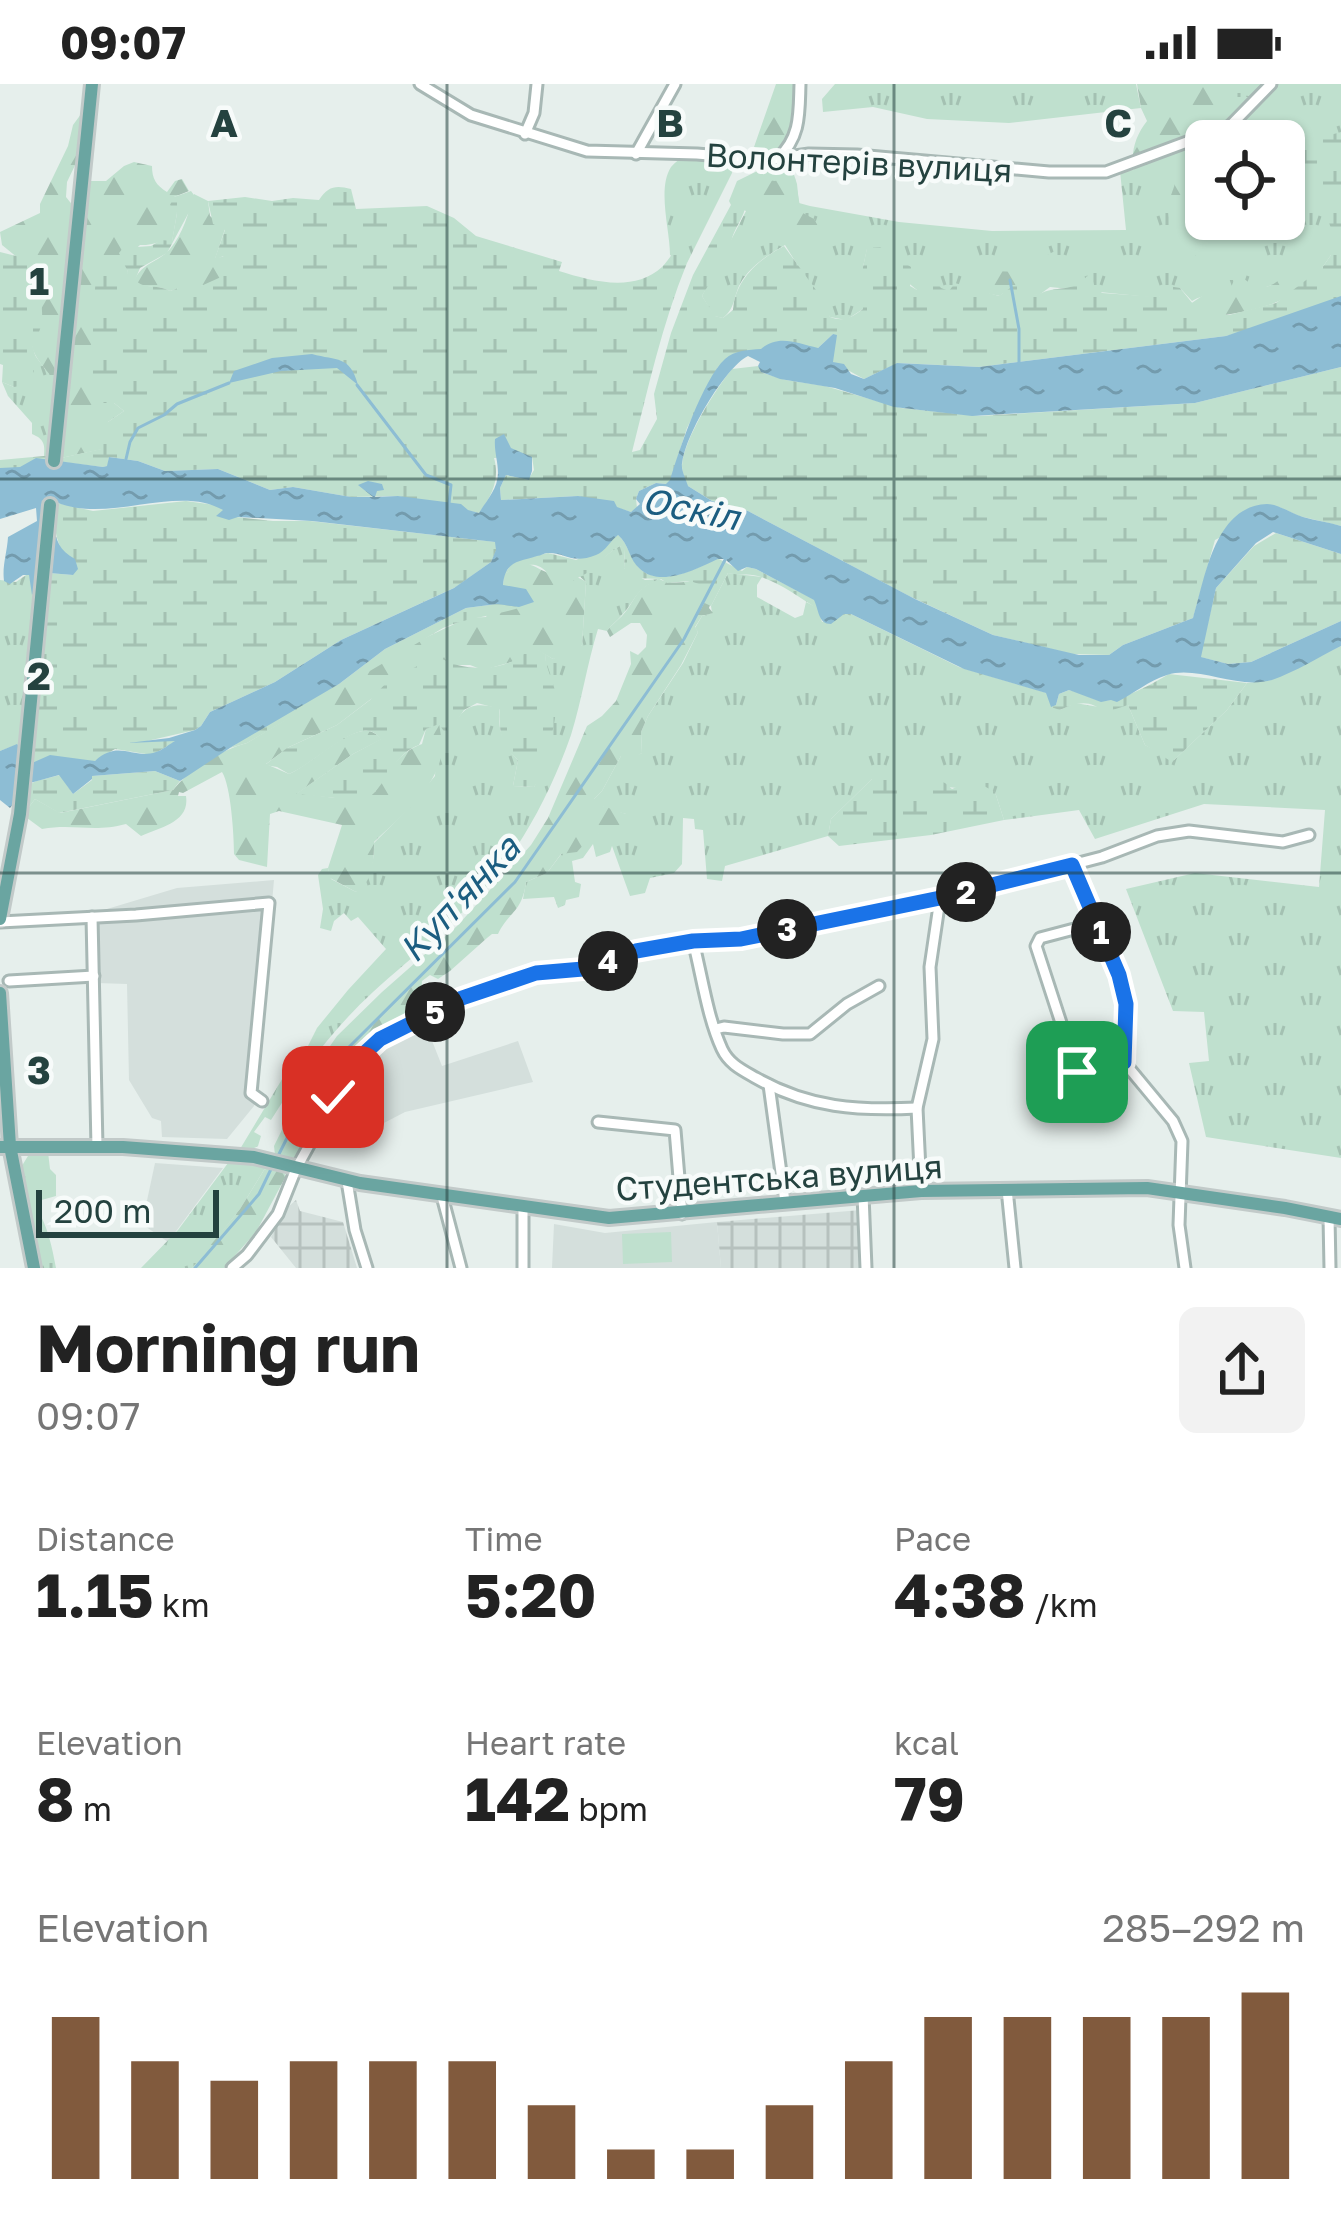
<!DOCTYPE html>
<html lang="en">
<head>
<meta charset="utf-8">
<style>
	:root { --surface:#fff; --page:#f2f2f2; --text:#222; --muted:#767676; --accent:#815a3d }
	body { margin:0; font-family:"Golos Text",sans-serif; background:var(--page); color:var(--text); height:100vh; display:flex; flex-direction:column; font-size:45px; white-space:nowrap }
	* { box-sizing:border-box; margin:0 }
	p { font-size:39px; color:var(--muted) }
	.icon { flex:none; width:66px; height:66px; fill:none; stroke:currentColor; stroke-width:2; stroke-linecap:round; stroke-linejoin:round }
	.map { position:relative; height:1184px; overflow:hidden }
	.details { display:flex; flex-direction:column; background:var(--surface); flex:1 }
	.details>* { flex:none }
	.buttons { position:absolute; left:1185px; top:36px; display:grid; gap:24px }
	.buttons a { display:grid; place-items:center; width:120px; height:120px; border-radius:18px; background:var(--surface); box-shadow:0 3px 9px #0004; font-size:60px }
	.scale { position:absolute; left:36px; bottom:30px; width:183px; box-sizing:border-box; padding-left:12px; border:6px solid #24423f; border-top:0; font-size:33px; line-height:42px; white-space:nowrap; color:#24423f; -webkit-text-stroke:9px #f7fbfa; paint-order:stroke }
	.pin { position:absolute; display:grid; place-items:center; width:102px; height:102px; color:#fff; margin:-51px; border-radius:24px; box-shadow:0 6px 18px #0006 }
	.km { position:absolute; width:60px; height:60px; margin:-30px; border-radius:50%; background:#222; color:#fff; font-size:33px; line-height:60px; text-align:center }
	.round { display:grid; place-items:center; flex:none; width:126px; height:126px; border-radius:18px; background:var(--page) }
	.summary { display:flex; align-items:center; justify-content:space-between; height:204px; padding:0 36px }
	h1 { font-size:66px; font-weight:700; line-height:90px }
	.metrics { display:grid; grid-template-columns:repeat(3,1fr); gap:18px; height:204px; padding:12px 36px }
	.metrics div { display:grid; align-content:center }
	.metrics b { font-size:60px; font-weight:700 }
	.metrics small { font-size:33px; font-weight:400 }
	.metrics p { font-size:33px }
	.chart { height:336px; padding:24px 36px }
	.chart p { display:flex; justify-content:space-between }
	.chart svg { width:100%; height:216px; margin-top:12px; stroke:var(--accent); stroke-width:6 }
	.status { display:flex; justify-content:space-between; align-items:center; height:84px; padding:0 60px; background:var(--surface); direction:ltr }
	.status svg { height:33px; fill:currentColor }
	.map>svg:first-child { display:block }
</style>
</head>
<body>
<div class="status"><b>09:07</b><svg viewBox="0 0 49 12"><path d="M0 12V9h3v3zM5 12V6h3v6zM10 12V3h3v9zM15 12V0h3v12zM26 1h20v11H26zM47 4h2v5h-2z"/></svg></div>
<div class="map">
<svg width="1341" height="1184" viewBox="0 0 1341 1184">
	<defs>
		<pattern id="industrial-grid" width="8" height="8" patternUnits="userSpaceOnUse" patternTransform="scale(3)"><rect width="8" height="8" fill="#d4dfdc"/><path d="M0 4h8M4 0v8" fill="none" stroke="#b6c1be"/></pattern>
		<pattern id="grass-tufts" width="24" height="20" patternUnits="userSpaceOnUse" patternTransform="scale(3)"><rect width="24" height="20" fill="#bfe0ce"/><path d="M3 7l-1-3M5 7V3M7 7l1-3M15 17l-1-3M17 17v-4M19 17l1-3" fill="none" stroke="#a4c1b2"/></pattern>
		<pattern id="forest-firs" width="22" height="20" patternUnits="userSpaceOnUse" patternTransform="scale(3)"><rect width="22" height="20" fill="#bfe0ce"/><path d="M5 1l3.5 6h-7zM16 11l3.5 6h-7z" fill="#a4c1b2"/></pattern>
		<pattern id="wetland-marsh" width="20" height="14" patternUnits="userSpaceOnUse" patternTransform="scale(3)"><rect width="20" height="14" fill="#bfe0ce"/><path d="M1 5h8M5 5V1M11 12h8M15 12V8" fill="none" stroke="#a4c1b2"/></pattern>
		<pattern id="water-ripples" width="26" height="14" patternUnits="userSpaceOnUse" patternTransform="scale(3)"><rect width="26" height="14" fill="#8dbdd4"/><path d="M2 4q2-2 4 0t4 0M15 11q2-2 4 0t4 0" fill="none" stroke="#739bad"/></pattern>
	</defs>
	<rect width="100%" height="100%" fill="#e6efec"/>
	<g fill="#d4dfdc">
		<path d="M274,796L254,1022L227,1055L162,1053L161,1037L152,1034L129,996L127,900L97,899V828L177,804Z"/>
		<path d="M423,934L442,982L518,957L533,998L405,1028L359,1052L346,994L380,955Z"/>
		<path d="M155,1079L223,1084L168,1158L142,1140Z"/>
		<path d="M717,1138L721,1184H552L554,1140L605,1149Z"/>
	</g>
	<g fill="url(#industrial-grid)">
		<path d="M296,1116L300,1127L343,1138L357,1184H296L271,1153L289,1122Z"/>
		<path d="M861,1126L862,1184H721L717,1138Z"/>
	</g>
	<g fill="url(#grass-tufts)" fill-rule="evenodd">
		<path d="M835,0H1136L1141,24L1009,39L927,35L873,23L823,28L822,15Z"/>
		<path d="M1224,0H1341V166L1331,171L1322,184L1305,178C1295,186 1284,197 1272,201C1246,211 1217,203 1192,217L1180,204L1159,213H1149L1050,203L1039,211L917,206L867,165L863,183V225L846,236L830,233L785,161C768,171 750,182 740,200C733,214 736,223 723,234L714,232L702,212L746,127L731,121L729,117L737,97L788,72L797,100L799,119L810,122L899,138L992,147L1126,146L1120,87L1134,86L1234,13ZM1206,57H1284V135H1206Z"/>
		<path d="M686,70L733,80L732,89L687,179L670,171C670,146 657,105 671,83C675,78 681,74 686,70Z"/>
		<path d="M34,270L45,285L59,292L50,373L44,372C45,360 44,355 32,350V339L8,312L2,298L14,303Z"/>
		<path d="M620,462L625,465L624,484L645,496L661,495C635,505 638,513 622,531C617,537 611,541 607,547L598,545C587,580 582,616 571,651C554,700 530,747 499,788C463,834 416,869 373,908C332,946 301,988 271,1036L265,1033L254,1048L261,1052L258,1062L249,1067L240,1065L293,977L308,962L317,944L348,906L386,865L358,833L351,837L344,829L334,837L331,847L320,844L323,825L318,791L322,785L328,784L331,795L356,808C369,792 375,780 374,759L403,730L435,692L438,638L447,651C465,623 467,617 500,624C496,641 504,665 518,676L513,702L534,703C551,676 547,603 545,570L553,575L582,561L586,498L578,491C595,486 604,470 620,462Z"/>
		<path d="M29,489L33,509L38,503L21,667L16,661L0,667V496L16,498Z"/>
		<path d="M728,489L762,493L757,501V513L795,534L803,531L806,518L818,524L822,538L844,530H851L959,583L1047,609L1060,626L1075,619L1099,623L1128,621L1145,661L1174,676L1227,626L1247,599L1271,596L1341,562V1074L1206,1053L1189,979L1209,977L1204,928L1173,927L1126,805L1195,789L1319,803L1325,726L1204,720L1095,755L1079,726L1004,736L995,708L872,695L831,735L828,752L725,782L722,797L707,795L703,746L695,745L694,735L683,734L682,780L674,789L650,794L645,809L630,812L612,762L610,768L596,773L593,760L583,774L572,777L575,798L581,800L579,813L566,816L565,821L558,824L554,813L523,815L526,798L547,789L562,769L589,752L602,748L626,730L607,725L593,716L602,707L621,672H635L642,669L641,648L648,632L683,579L698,548L695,544L702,532L712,529L711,522Z"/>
		<path d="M31,1067L48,1068L50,1085L56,1091V1112L38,1117L36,1124C48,1141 52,1164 56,1184H39L20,1085Z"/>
		<path d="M231,1075L270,1083L264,1086L240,1125L195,1182L192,1184H141L178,1146Z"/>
	</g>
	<g fill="url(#forest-firs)">
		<path d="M776,0H799C797,14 799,37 794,50C785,69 770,74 754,63Z"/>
		<path d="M1137,0H1242L1235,13H1257L1229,44L1199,54L1206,59V110L1201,112L1206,116V135H1220L1221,165L1216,180L1207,181C1187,165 1161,143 1170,114C1175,100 1176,100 1175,85L1167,81L1134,86C1130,68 1136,51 1147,37L1141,24Z"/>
		<path d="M84,26L79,73L67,98L66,113L74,123L59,292L52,293C46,286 37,276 34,268C24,246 45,220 35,196L41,183L40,179L18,174L2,161L0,148L40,129V120L68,62L73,41Z"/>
		<path d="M134,78L152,82C152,95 156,101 167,108L175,97L182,95L189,107L174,113L177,129L172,158C160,156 152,162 140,161L124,176L128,188L114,319L124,327L108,338L103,365L61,374L57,373L84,106L89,97H106L124,82Z"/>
		<path d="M786,93L795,94L801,128L814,135L821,146L818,153C793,152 775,146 773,119L755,108L759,101L748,96L752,94L775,97Z"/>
		<path d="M194,110L208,117L210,132L225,145L215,175L224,172L245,175C232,185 217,200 201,202C189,205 182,202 170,207C158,200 145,206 134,197C142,178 158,179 170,165C183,150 189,128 194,110Z"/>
		<path d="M1055,167L1057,181L1048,188L1047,202L1039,211L1005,207L1000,212L962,204C970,176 999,191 1021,187C1034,184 1043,172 1055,167Z"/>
		<path d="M1242,173L1247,187L1242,193C1270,218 1280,190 1303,178C1309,175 1316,174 1323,173L1322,189C1305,198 1289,214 1272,220C1237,232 1201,234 1165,237L1205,210L1230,206L1234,196H1225L1219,191L1231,174Z"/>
		<path d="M522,480C535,480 537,485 549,489C563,494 573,488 586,498L582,561L571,571L553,575L532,563L519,576L483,586L470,581H447L371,615L337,641L289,663L266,680L289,690C311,680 341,650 363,647C373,646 375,650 382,655L353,670L298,709L335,714L375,708C387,688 398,669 422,660L426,645L439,639C440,648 443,659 442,668C437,704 399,734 374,758C374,777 373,798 356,808L330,794L328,784L342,741L279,727L270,730L267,783L239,776L234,770C234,752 231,702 222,688L183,709L179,708L178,712H186C190,738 161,743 141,752L126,740C92,749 74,739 42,745L23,731L35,715L60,729L173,706C192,683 219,667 247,659L412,560L467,534L486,533L503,501L504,490Z"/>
		<path d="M721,488L709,524L713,529L702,532L695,543L698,548L681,581L648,632L641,648L642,669L635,673L621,672L602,707L594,715L597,718L603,716V722L626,730L630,739L621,748C595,748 594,749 577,768L561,770L547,789L526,798C522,829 509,827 498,850H492L487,854L450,887L438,895L430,891L422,897L420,924L354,979L301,1075L275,1071L274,1062L307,995L337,952L382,908L457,842L531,761L548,734L587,642L602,632L616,617L631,580L630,567L638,571L646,563L647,551L640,539H631L610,553L607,547C611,541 617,537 622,532C638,514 632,507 659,495C678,504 702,494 721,488Z"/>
		<path d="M270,1083L282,1085L286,1092L256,1148L224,1184H192L240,1125L264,1086Z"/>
	</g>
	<g fill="url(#wetland-marsh)">
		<path d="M1341,48V220L1226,252L979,283L898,279L864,295L833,278V250L818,264L760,267L718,283L687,344L672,391L686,401C685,394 682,388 682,382C683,356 717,303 732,285L758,282L763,289L786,296L825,302L901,324L980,332L1195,319L1341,283V442L1299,432L1279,423L1215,456L1193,534L1123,561L1109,571L1072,570L993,551L909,512L748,427L712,417L688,402L656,399L639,407L636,415L637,424L631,428L578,412L501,416L500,404L506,391L528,396L534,386L532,373L494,374C500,395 492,412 479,429L398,412L351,413L293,403L270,406L218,385L165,387L138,377L109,373L108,382L103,383L36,375L22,384H0V376L44,372L61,374L101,365L100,341L108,338L124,327L114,319H92L89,294L97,176L103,177L115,194L125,195L128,188L119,169L123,164L151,162L161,156L172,157L177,129L170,121L174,113L191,107L202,122L188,130L167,169L140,184L135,196C145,206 158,200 170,207L184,202H201L221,193L227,175L223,172L214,177L225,146L213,140L208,117L245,113L272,117L293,114L319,116C328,102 336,101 351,105L356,125L427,122L454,134L476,152L562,178L559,187C591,197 634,209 662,183C669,176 674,166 680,159L687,179C662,240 648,305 632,368L640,366L657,335L654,310L671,249L693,191L732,119L746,117C746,134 731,146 731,162L702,212L715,232L723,234L733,226C735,196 759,175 784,162L824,217L830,233C844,238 851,234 863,225V183L867,164L880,163L911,183L910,202L917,206L935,196L941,204L949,207L955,199L999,212L1013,202H1023L1029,209L1038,211C1055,200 1074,210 1087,192L1092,194L1094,201L1102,209L1159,213L1168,202L1180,204L1202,231H1229L1276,219L1322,184L1331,171L1333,150L1311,87L1293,74L1291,62Z"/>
		<path d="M0,168L40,178L42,185L35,196C43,216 47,243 32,260L37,278L29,300L14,303L2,298L3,281L0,280Z"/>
		<path d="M186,417L215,421L224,426L218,431L273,437H310L496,458V467L491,478L456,503L341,556L275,598L210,628L201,642L195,646L147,657L178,656L152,671L115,665L95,677L31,679L44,551L45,508L49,489L73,491C60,460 51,454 57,419L93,427Z"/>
		<path d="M1276,449L1341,470V537L1251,578L1228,580L1200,573L1216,504L1254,462Z"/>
		<path d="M618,451C627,459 627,466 634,477C651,507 694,487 717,474L742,487L747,483L756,485L815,516L819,526C799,513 780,499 758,492C747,489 739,492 728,489L711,522L698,516L702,501L690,497L667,499L661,495L634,494L624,484L625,466L620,462C606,469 599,482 587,489C577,494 569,499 560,506H556C545,475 530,476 504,490L514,477L548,469L576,476L609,460L613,452Z"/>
		<path d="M534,518C504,532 473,531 443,544L247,659L230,664L276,633L339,600L385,565L466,524L497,520L519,523Z"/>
		<path d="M532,562L545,570C546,588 556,599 556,617C557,643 545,671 539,696L534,703L513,702L518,676L503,662C501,649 498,636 500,625L477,619L464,626L447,652L439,640L426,645L419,661C389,672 386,708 360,719C354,722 346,722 340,724L335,714L296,710L353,670L381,655C375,650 374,646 363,647C343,650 310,681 289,690L277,683L265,681L287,664L337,641L370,616L388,597L437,572C464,589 509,590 532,562Z"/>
		<path d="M1169,590L1247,599L1227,626L1172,678L1145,661L1128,621L1103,629C1092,614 1074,619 1060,626L1051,623L1056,621L1059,610L1069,606C1079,608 1088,613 1097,616C1115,621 1152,600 1169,590Z"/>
		<path d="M155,687L180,697L173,706L59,729L35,715L23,731C26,695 26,700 60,691L73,710L92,696V692Z"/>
		<path d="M922,690L945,699L952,705L973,696L995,708L1004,736L931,751L839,762L828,752L831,735L872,695Z"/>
	</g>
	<path fill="#bfe0ce" d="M671,1148L672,1178L623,1180L622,1150Z"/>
	<g fill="url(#water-ripples)">
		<path d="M1341,212V283L1195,319L972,332L894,323L835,304L780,295L761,288L758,282L760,278L748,272C725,283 681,357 682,384C683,390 686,396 688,402L712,417L748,427L915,515L993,551L1079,571H1109L1123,561L1193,534C1205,495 1214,422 1267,420C1279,420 1292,430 1303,433C1316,437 1329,438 1341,442V470L1273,448L1256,459L1216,504L1201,573L1228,580L1251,578L1341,537V562C1319,573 1295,588 1272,596C1237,606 1198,581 1167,591C1148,597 1135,609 1117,618L1111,616L1101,618L1069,606L1059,610L1056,621L1051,623L1046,609L964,585L851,530H844L831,540C818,540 819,526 814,516L756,485L747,483L738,487L725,475H718C696,485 661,504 640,485C629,476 629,460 618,451C611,456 605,468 596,471C571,481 566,468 547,469C544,469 541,472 537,472C518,478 505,477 503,501L526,505L534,518L519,523L497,520L466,524L385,565L339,600L233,662L180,697L155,687L92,692V695L73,710L59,691L30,699L10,724L0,716V667L17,660L32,679L50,671L95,677C119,655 133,676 156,668C161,667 171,659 175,657L128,659L169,654L195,646L201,642L210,628L275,598L341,556L454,504L491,478L496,466L495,458L312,437L238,433L229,436L216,432L223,426C178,400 111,439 58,419C52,442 52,463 75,475L78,485L73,491L49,489L32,511L29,491H23L10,500L4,497C2,482 7,469 8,453L37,437L36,424L0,435V384L20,383L36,374L103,383L107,382L109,373L138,377L165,387L218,385L270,406L293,403L351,413H373L358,401L368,397L382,400L384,406L377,407L375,413L398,412L461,420L468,426L479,429C486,417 498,405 498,389C498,377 494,367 495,355L504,350L511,364L532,373V387L529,396L506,391L500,404L501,416L578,412L614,417L617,423L631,428L640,420L636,415L639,407L656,399L666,400L670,396C679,366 703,295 725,275C735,266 748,266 761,265C778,250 797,259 818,264L833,250L837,251L833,278L844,280L851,290L864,295L897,279L979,283L1226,252Z"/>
		<path d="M312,270C337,277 350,271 358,301L337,284L281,287L229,299L234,287L272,274Z"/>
	</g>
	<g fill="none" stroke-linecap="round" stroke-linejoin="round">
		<g stroke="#8dbdd4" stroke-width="3">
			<path d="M1010,196L1019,245V279"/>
			<path d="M357,301L426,391L451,401L449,419"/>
			<path d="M126,375L130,358L138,344L164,331L177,320L229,299"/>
			<path d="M278,1072L294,1040L344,968L515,798L684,555L726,474"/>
			<path d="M195,1184L259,1110L273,1081"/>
		</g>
		<g stroke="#a8b8b5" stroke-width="15">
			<g id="minor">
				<path d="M420,0L471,31L587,67L697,70L766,76L809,70L857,71L1049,88H1106L1230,42L1271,0"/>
				<path d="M525,50L534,29L537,0"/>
				<path d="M636,70L675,0"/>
				<path d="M778,74C801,53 799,29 800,0"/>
				<path d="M1072,781L1119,891L1127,920L1124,978L1173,1037L1182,1057L1179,1141L1185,1184"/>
				<path d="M92,833L97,1063"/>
				<path d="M0,838L136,831L269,819L251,1009L262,1017"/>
				<path d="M1097,839L1040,854L1036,862L1077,988L1124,978"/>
				<path d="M693,857C702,892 707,932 722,965C729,980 742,986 756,994C809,1024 858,1027 917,1024"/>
				<path d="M9,897L94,892"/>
				<path d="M716,945L724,943L783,950H810L847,920L879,902"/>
				<path d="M769,1001L785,1118"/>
				<path d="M598,1038L675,1046L682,1130"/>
				<path d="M347,1097L355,1146L367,1184"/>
				<path d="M1007,1105L1015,1184"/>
				<path d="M921,1107L917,1024L933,955L930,883L940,815"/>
				<path d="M863,1111L866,1184"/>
				<path d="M442,1112L461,1184"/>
				<path d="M1329,1133L1330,1184"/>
				<path d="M232,1184L247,1171L278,1130L296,1085L354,979L380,955L462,914L536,889L583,885L636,867L693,857L741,855L940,815L1102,773L1157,752L1189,747L1283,758L1309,751"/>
				<path d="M523,1184V1124"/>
			</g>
		</g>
		<g stroke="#c2cac9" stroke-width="18">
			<g id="major">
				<path d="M54,377L92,0"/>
				<path d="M0,835L20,730L50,421"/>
				<path d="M0,909L10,1062L34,1184"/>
				<path d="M0,1063H123L254,1073L360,1099L609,1134L921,1107L1147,1104L1285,1124L1341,1135"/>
			</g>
		</g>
		<use href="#minor" stroke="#fff" stroke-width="9"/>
		<use href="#major" stroke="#6aa5a1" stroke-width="12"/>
	</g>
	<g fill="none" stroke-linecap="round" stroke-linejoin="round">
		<g stroke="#fff" stroke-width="24">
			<path id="route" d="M333,1013L354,979L380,955L462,914L536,889L583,885L636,867L693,857L741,855L940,814L1072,781L1119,891L1126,920L1124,978L1077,988"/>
		</g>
		<use href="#route" stroke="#1a73e8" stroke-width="15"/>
	</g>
	<path fill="none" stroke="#24423f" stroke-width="3" stroke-opacity="0.55" d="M447,0V1184M894,0V1184M0,395H1341M0,789H1341"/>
	<g text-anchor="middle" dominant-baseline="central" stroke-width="9" stroke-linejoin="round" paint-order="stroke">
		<g font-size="33" fill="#24423f" stroke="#f7fbfa">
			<text transform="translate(859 78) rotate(3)">Волонтерів вулиця</text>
			<text transform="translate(779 1093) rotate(-4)">Студентська вулиця</text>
		</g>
		<g font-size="36" font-style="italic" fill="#1b5d80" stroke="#f7fbfa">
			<text transform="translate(691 424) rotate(11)">Оскіл</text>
			<text transform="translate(459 814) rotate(-47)">Куп'янка</text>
		</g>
	</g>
	<g font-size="39" text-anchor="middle" font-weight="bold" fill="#24423f" stroke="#f7fbfa" stroke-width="9" stroke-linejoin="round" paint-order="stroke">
		<text x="224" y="53">A</text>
		<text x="670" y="53">B</text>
		<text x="1118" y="53">C</text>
		<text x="39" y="211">1</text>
		<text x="39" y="606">2</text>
		<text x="39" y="1000">3</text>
	</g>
</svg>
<div class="buttons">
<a><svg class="icon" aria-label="locate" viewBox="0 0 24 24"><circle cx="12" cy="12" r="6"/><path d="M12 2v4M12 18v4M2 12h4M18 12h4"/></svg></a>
</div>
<div class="scale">200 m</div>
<div class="pin" style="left:1077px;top:988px;background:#1e9e55"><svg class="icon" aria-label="arrive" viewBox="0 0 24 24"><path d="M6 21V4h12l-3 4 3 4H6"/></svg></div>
<div class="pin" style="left:333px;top:1013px;background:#d93025"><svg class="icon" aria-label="check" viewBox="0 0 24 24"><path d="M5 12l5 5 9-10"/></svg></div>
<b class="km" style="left:1101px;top:848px">1</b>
<b class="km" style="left:966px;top:808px">2</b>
<b class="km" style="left:787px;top:845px">3</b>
<b class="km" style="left:608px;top:877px">4</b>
<b class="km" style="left:435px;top:928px">5</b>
</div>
<section class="details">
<div class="summary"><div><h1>Morning run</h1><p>09:07</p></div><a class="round"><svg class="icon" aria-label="share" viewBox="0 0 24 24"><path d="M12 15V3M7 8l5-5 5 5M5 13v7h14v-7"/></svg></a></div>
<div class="metrics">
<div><p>Distance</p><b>1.15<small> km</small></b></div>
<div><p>Time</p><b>5:20</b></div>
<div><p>Pace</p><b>4:38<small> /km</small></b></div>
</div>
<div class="metrics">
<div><p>Elevation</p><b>8<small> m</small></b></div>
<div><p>Heart rate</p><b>142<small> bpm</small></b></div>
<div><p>kcal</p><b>79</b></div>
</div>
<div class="chart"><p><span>Elevation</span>285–292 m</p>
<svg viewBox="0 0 160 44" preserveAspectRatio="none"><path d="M5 44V11M15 44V20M25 44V24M35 44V20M45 44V20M55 44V20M65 44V29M75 44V38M85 44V38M95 44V29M105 44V20M115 44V11M125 44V11M135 44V11M145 44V11M155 44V6"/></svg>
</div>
</section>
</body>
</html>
